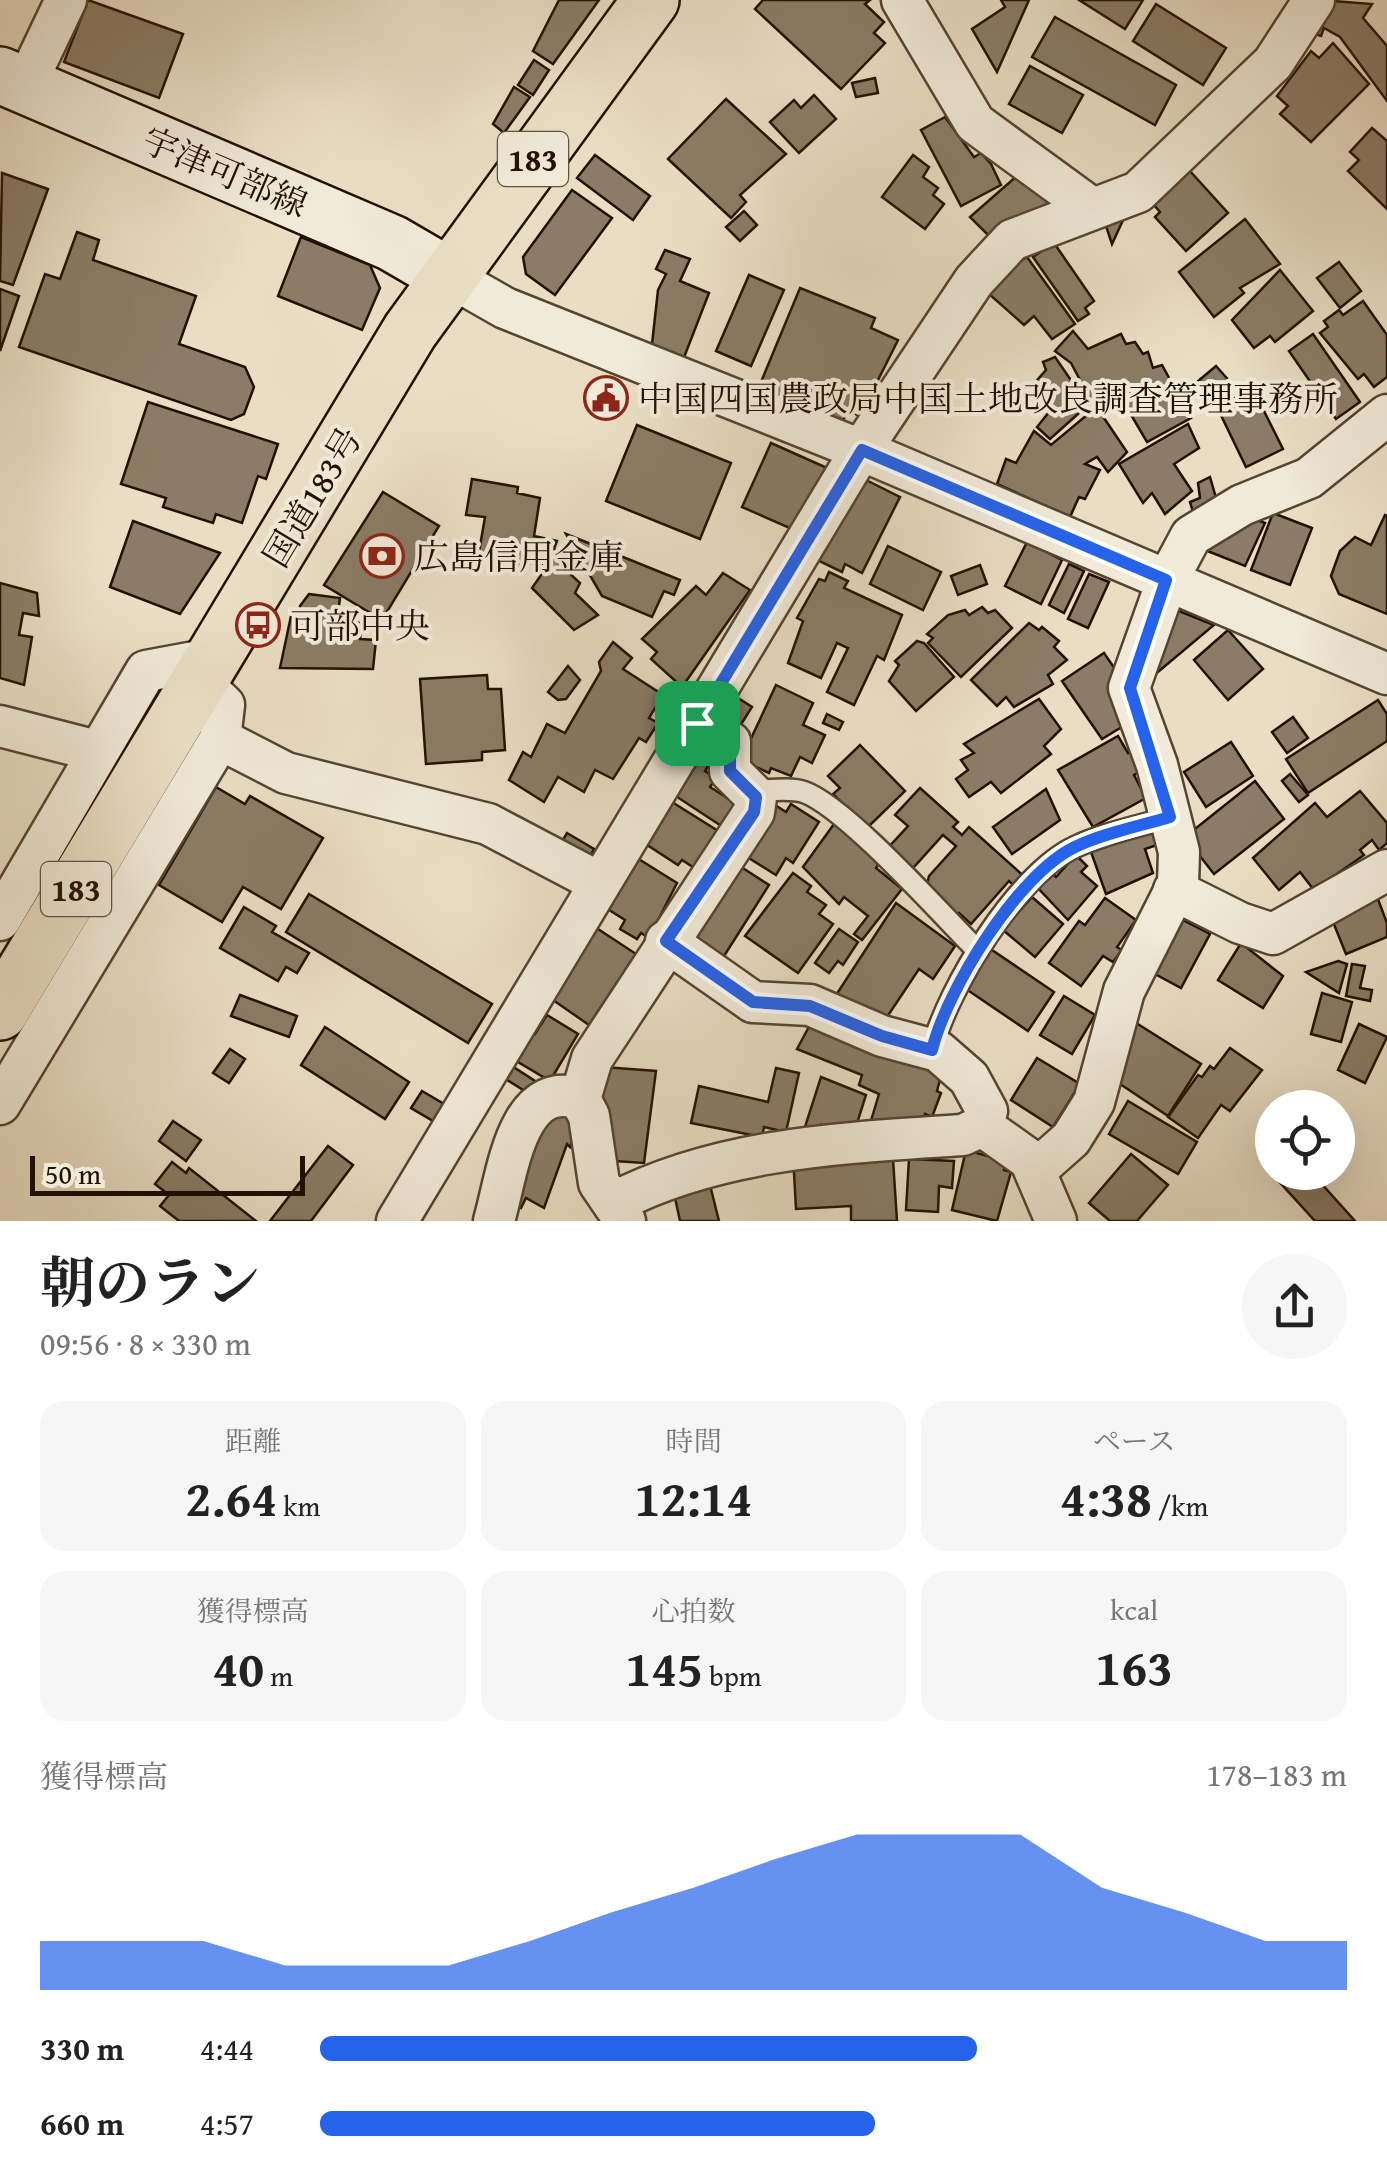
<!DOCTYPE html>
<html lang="ja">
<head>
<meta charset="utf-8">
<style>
	:root { --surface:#fff; --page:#f6f6f6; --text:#222; --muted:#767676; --accent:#2563eb }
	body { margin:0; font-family:"Gentium Book Plus","Noto Serif JP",serif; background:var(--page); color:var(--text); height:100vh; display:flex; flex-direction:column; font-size:38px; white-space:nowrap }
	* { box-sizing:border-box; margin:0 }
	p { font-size:32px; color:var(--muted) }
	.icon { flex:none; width:55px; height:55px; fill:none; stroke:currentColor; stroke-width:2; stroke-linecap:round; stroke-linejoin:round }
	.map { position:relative; height:1221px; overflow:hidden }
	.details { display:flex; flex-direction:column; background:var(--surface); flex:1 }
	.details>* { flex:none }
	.tools { position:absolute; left:1255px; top:1090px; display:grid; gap:20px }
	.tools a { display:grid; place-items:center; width:100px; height:100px; border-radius:50%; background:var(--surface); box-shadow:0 10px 40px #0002; font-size:50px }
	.scale { position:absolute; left:30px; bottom:25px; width:275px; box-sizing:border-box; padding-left:10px; border:5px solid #231100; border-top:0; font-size:28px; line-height:35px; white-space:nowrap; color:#231100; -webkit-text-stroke:8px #f1ead9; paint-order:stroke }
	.pin { position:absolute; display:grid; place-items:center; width:85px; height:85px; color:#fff; margin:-42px; border-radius:20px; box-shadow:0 5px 15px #0006 }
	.round { display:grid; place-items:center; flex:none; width:105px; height:105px; border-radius:52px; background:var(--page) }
	.headline { display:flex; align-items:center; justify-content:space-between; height:170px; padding:0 40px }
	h1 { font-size:55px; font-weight:700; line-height:75px }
	.figures { display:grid; grid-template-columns:repeat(3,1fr); gap:15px; height:170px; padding:10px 40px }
	.figures div { display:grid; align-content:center; border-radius:25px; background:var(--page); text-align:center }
	.figures b { font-size:50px; font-weight:700 }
	.figures small { font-size:28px; font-weight:400 }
	.figures p { font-size:28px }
	.chart { height:280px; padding:20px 40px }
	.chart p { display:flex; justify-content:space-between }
	.chart svg { width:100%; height:180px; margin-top:10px; fill:var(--accent); opacity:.7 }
	ul { padding:0 40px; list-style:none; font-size:32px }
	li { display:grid; grid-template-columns:160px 120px 1fr; align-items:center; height:75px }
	li i { height:25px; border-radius:12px; background:var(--accent) }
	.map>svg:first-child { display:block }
</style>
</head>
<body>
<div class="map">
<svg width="1387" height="1221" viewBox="0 0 1387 1221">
	<rect width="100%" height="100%" fill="#e9dec4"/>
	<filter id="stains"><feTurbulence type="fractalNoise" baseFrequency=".002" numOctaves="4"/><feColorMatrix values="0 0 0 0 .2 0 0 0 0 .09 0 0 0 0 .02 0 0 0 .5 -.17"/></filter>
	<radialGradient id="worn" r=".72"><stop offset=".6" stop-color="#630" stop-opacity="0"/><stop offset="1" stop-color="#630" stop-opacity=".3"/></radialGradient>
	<g fill="#8a7c66" stroke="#231100" stroke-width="2.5">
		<path d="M88,0L183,34L159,98L64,62Z"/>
		<path d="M559,0H599L553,64L533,51Z"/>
		<path d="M763,0H870L865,4L884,22L874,33L885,43L841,89L755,9Z"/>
		<path d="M1001,0H1029L997,72L972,29L1005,7Z"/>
		<path d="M1079,0H1143L1125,29Z"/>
		<path d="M1320,0L1372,4L1363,18L1387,46V101L1340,37L1324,28L1321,36L1302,30Z"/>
		<path d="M1156,4L1226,48L1203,85L1133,41Z"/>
		<path d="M1055,17L1176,85L1155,125L1032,57Z"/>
		<path d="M1333,43L1369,84L1311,142L1280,114L1288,106L1277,96L1311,51L1319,58Z"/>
		<path d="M534,60L549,70L533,95L518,85Z"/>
		<path d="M1030,66L1083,95L1062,133L1009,104Z"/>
		<path d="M875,78L878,93L856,97L852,83Z"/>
		<path d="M514,87L530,97L504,133L493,124Z"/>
		<path d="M814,95L836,119L799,153L770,122L794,100L801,108Z"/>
		<path d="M726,99L786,154L740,195L746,202L731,218L668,159Z"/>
		<path d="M945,117L974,157L981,153L991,164L1001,185L961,206L921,130Z"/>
		<path d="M1372,128L1387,141V209L1348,171L1359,160L1350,152Z"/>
		<path d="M595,155L650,196L633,220L577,178Z"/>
		<path d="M913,155L929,167L923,177L938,188L933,195L944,204L925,229L882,197Z"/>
		<path d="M1189,170L1228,213L1186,251L1155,217L1160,212L1147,197Z"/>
		<path d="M2,173L48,189L13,285L0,281Z"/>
		<path d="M1018,175L1039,184L1053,206L992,239L970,217Z"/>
		<path d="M572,190L612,218L555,295L526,274L523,257Z"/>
		<path d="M744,211L757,225L740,241L726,227Z"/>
		<path d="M1121,211L1123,220L1112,244L1104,220Z"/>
		<path d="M1245,219L1280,264L1240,288L1244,293L1214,317L1179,272Z"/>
		<path d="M77,232L99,240L93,260L196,296L179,344L245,367L254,387L244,414L231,420L19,347L45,274L60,279Z"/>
		<path d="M301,237L370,265L380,288L362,330L278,296Z"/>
		<path d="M1054,243L1094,301L1085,308L1089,314L1078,321L1033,257Z"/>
		<path d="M665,250L690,259L680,281L709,293L683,360L652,344L658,290L666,274L656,269Z"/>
		<path d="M1027,257L1075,324L1052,339L1034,316L1024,325L980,286Z"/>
		<path d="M1339,262L1361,291L1340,308L1317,278Z"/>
		<path d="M1280,270L1313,311L1275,342L1270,336L1254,348L1232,320Z"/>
		<path d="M749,275L784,290L751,366L716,351Z"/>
		<path d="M800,288L875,318L871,328L898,340L860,416L847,410L840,429L756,394Z"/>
		<path d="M0,289L19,296L0,351Z"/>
		<path d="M1363,301L1387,335V377L1374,387L1364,374L1358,379L1320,333L1328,327L1324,321L1339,310L1343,315Z"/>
		<path d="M1073,331L1088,349L1121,334L1126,344L1135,342L1143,354L1148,352L1153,368L1162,365L1191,418L1147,442L1123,401L1097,412L1071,363L1055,351Z"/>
		<path d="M1313,334L1360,402L1336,419L1289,351Z"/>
		<path d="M1055,357L1088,405L1050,439L1037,427L1049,412L1031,387L1046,370L1043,362Z"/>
		<path d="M1216,366L1232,384L1212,400L1197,382Z"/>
		<path d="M1253,389L1283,449L1246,467L1217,407Z"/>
		<path d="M148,402L278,444L266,479L258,476L242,523L216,514L213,523L163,507L166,498L121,484Z"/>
		<path d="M1093,410L1102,415L1127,452L1108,472L1097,457L1085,464L1100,470L1085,499L1079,497L1070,517L997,484L1006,459L1016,463L1034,431L1051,445Z"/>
		<path d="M1188,424L1199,448L1174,464L1192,491L1165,514L1152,493L1143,503L1119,464Z"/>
		<path d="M637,425L731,463L700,539L606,501Z"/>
		<path d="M771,443L827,468L799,532L742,507Z"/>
		<path d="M860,477L900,497L862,573L845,564L842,572L817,560Z"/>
		<path d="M1210,477L1218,505L1195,518L1190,502L1200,498L1198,483Z"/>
		<path d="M472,479L518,487L517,493L540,498L534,536L557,541L554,549L573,567L568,572L580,583L575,593L598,615L574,630L532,588L548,565L523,562L520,573L499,571L500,558L483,561L479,552L485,517L466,515Z"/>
		<path d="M383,492L439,526L382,620L324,585Z"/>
		<path d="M1273,513L1312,528L1290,585L1251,570Z"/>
		<path d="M1243,515L1265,523L1245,566L1205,550Z"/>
		<path d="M1385,515L1387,516V614L1339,594L1331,576L1340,551L1355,537L1371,545Z"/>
		<path d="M133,521L220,553L180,614L110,587Z"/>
		<path d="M566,534L680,580L674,595L664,591L652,617L602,596Z"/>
		<path d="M1027,542L1062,560L1041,604L1005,586Z"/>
		<path d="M888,546L941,572L923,610L870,584Z"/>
		<path d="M1069,564L1084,571L1064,613L1049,605Z"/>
		<path d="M980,565L987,584L958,595L951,576Z"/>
		<path d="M829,572L848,581L844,588L902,615L884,660L877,656L854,705L827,692L848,648L837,643L821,678L788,663L803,621L797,618L819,579L825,581Z"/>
		<path d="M723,573L750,590L682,687L651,659L657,652L642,639L696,586L706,595Z"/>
		<path d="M1089,574L1109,582L1088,628L1068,619Z"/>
		<path d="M0,583L37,593L39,616L23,613L19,635L32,637L24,685L0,678Z"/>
		<path d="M309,594L340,598L337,620L362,623L360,639L376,640L373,669L280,668L291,616L299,617L300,606Z"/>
		<path d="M982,607L988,613L995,610L1012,628L961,677L928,643L933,638L927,634L948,615L965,610L969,615Z"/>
		<path d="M1169,607L1214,625L1140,687Z"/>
		<path d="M1029,623L1039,630L1042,627L1059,641L1054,647L1067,660L1048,675L1053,684L1014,707L1006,697L997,706L971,680Z"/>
		<path d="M1228,630L1263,669L1228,700L1194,660Z"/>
		<path d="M917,641L924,643L954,677L916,711L889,681L899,665L895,661Z"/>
		<path d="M613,642L632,658L623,669L663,695L649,718L658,723L646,742L639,738L613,779L595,770L584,792L558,777L544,802L509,780L523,752L531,757L547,724L565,733L601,671L599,662Z"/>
		<path d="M1104,653L1115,669L1125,725L1102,739L1062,681Z"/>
		<path d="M568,666L580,680L566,699L558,700L548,692Z"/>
		<path d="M487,675L488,689H501L505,750L482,752V760L426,764L420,679Z"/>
		<path d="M776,685L813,703L803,725L825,735L812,763L800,757L791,776L771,768L769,773L741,760Z"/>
		<path d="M727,691L752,707L735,734L710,718Z"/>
		<path d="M1039,699L1061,729L1044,746L1051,754L1001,793L991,782L969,797L956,779L968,770L961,760L974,753L964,744Z"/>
		<path d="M1378,700L1387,714V741L1308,793L1286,759Z"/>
		<path d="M827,714L843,722L839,730L823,723Z"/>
		<path d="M1293,717L1308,738L1287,753L1272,732Z"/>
		<path d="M1118,736L1128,753L1134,750L1145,769L1134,775L1146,798L1093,827L1058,770Z"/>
		<path d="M1231,742L1253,776L1206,807L1184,772Z"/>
		<path d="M860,745L905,791L867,828L833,794L840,788L828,776Z"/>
		<path d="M692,755L708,766L705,771L716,778L710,787L741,807L726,829L668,791Z"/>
		<path d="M1290,774L1308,795L1299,802L1282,781Z"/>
		<path d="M1255,781L1284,819L1214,874L1185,837Z"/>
		<path d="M216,787L245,804L250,796L323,838L281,909L243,887L222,922L159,885Z"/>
		<path d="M920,788L958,822L953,827L962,835L969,827L1027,879L1018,889L1009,881L971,924L959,913L954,918L933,898L937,894L927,884L929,876L956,846L943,835L913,868L886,850L908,826L895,815Z"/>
		<path d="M1046,789L1060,820L1012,854L993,827Z"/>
		<path d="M1360,791L1387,823V843L1379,850L1372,840L1360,850L1364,855L1314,890L1300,872L1279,890L1253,858L1315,803L1327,817Z"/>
		<path d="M664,797L726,836L702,873L682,860L678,865L638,839Z"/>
		<path d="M791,804L819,822L793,863L786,858L776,875L744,855L775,805L786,812Z"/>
		<path d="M834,824L881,861L876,868L902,889L862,940L854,934L868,916L844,897L839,904L803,867Z"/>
		<path d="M1158,828L1163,843L1145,849L1153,873L1106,894L1091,852Z"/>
		<path d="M567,833L594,849L584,868L556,852Z"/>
		<path d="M629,853L677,883L649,938L641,933L637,939L620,929L625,920L598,903Z"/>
		<path d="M1076,855L1087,866L1081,872L1097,886L1068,920L1037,887L1051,872L1056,877Z"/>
		<path d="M735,863L769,885L719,964L684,942Z"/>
		<path d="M793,873L811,886L807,892L826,905L819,914L833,924L798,973L745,936Z"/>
		<path d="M309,894L492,1004L468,1043L286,932Z"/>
		<path d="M1376,894L1387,923V937L1346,954L1329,912Z"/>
		<path d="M1032,897L1063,924L1035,957L1003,930Z"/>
		<path d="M1105,898L1136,920L1117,947L1122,950L1113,962L1103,956L1081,986L1049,963L1079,921L1085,925Z"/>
		<path d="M896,903L955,946L933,979L919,969L879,1029L827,1009Z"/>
		<path d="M244,907L276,926L272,932L309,953L297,973L286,967L278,981L220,948Z"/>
		<path d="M1173,915L1210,934L1181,988L1144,968Z"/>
		<path d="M595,927L636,954L589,1025L553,1000L560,990L555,986Z"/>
		<path d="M839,929L858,942L843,965L838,961L829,973L815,963Z"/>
		<path d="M1241,943L1283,976L1263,1008L1218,980Z"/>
		<path d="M989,948L1054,992L1028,1031L963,987Z"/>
		<path d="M1338,961L1347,964L1339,993L1306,972Z"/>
		<path d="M1352,964L1365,966L1360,988L1372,990L1370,1001L1346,996Z"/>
		<path d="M1322,993L1352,1002L1341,1042L1311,1034Z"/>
		<path d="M240,995L297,1016L289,1037L231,1016Z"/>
		<path d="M1064,996L1095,1015L1072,1054L1040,1035Z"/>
		<path d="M547,1015L578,1034L550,1081L513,1059L529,1031L535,1034Z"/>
		<path d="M1133,1021L1201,1064L1168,1116L1117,1082L1124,1072L1112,1064Z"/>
		<path d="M811,1023L943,1068L937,1091L941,1093L932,1117L925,1114L918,1133L870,1124L879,1094L859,1085L862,1075L797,1049Z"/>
		<path d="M1359,1024L1387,1037L1365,1083L1338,1070Z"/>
		<path d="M325,1027L409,1082L385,1119L301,1065Z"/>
		<path d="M1230,1048L1262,1070L1230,1111L1221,1105L1198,1138L1168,1117L1198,1075L1202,1077L1210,1066L1214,1069Z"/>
		<path d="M230,1049L245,1059L229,1083L213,1073Z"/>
		<path d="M1037,1058L1080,1084L1053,1127L1011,1100Z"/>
		<path d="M504,1061L549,1090L536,1098L496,1073Z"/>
		<path d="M603,1067L656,1071L644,1163L599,1160L598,1092Z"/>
		<path d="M776,1068L799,1073L786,1132L764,1127L762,1137L691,1123L699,1086L768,1102Z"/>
		<path d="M821,1077L866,1095L853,1136L821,1125L819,1135L804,1130Z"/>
		<path d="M422,1091L444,1104L433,1121L411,1108Z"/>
		<path d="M1128,1101L1197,1142L1178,1174L1109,1134Z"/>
		<path d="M541,1109L583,1118L570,1147L567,1144L544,1208L526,1198L521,1208L508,1200Z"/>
		<path d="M173,1121L201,1140L186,1161L159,1141Z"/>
		<path d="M328,1146L353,1165L311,1221H270Z"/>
		<path d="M966,1150L1006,1161L1004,1170L1011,1172L997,1221L952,1210Z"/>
		<path d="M793,1154L893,1159L897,1221H851V1206L796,1209Z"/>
		<path d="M1131,1154L1168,1185L1137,1221H1110L1089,1203Z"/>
		<path d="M909,1159L954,1161L952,1188L939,1186L938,1212L906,1210Z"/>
		<path d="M172,1162L186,1173L189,1168L256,1221H179L160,1206L169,1195L155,1184Z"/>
		<path d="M1278,1172H1311L1355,1221H1315L1274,1176Z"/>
		<path d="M710,1185L719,1221H680L674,1193Z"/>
	</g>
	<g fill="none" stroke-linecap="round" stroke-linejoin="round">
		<g stroke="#544431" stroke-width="25">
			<g id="lane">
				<path d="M749,791C766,791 790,787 804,792C846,807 942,915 978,951"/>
				<path d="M932,1049C948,988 1017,874 1075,847C1105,833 1140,826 1171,817"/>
			</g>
		</g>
		<g stroke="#544431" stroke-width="45">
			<g id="street">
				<path d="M902,0L975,123L1090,207"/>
				<path d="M25,86L66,0"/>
				<path d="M447,275L505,308L861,450L1387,674"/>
				<path d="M0,726L97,751"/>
				<path d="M220,739L286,773L488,824L600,883"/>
				<path d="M1174,890L1240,923L1273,934L1387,870"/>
				<path d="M0,920L146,671L216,658"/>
				<path d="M580,1099L592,1059L754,812L756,797L730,771V742L697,723"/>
				<path d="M0,1104L220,739L224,705L202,684"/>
				<path d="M982,1126L1030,1160L1056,1221"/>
				<path d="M1035,1171L1071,1139L1094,1102L1124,991L1178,884L1179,852L1157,765L1129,688L1167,581L1191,536L1242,505L1309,478L1387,415"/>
				<path d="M613,1203C721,1147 845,1143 963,1135L982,1126L987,1111L969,1078L938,1051L882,1036L810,1005L753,1002L666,941"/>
				<path d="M397,1221L861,450L974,281L1012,240L1138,192L1273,63L1314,0"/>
				<path d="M494,1221C507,1177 516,1077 580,1099L589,1116L599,1183L625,1221"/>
			</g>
		</g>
		<g stroke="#231100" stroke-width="60">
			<path id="secondary" d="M0,75L392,243L447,275"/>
		</g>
		<g stroke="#231100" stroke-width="60">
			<path id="highway" d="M0,1012L410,331L651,0"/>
		</g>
		<use href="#lane" stroke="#f1ead9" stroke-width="20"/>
		<use href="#street" stroke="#f1ead9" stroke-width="40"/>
		<use href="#secondary" stroke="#f1ead9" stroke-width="55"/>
		<use href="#highway" stroke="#e9dec4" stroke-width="55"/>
	</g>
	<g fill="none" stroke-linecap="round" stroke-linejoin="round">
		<g stroke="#fff" stroke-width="20">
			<path id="route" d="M862,450L1166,580L1130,688L1170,817C1140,826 1104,833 1075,847C1018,874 947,989 932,1050L882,1036L810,1006L753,1002L666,941L754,812L756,797L730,771V742L697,723Z"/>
		</g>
		<use href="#route" stroke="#2563eb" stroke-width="12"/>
	</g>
	<defs>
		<g id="civic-ring" transform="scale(2.25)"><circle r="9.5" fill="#f1ead9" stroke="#8f2418" stroke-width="1.5"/><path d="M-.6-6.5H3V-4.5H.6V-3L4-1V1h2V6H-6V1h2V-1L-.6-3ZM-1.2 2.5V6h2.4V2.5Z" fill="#8f2418"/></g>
		<g id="bank-ring" transform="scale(2.25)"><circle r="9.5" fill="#f1ead9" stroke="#8f2418" stroke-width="1.5"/><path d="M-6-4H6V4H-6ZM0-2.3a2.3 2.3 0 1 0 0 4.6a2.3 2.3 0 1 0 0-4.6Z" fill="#8f2418"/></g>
		<g id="bus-ring" transform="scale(2.25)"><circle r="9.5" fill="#f1ead9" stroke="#8f2418" stroke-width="1.5"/><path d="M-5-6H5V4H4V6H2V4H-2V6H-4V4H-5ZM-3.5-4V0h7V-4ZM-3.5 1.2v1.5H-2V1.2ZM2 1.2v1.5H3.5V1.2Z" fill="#8f2418"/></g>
	</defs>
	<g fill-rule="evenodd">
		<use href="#civic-ring" x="606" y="398"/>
		<use href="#bank-ring" x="382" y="556"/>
		<use href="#bus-ring" x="258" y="625"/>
	</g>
	<g text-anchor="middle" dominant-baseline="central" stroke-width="8" stroke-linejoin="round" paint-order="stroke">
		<g fill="#f1ead9" stroke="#615241" stroke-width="2.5">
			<rect x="498" y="132" width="70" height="54" rx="8"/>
			<rect x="41" y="862" width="70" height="54" rx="8"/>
		</g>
		<g font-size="32" font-weight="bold" fill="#231100">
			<text x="533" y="159">183</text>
			<text x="76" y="889">183</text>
		</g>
		<g font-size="35" fill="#231100" stroke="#f1ead9">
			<text transform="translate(225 172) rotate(23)">宇津可部線</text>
			<text transform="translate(312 497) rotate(-59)">国道183号</text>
		</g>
		<g font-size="35" fill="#231100" stroke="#f1ead9" text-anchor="start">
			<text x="638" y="398">中国四国農政局中国土地改良調査管理事務所</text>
			<text x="414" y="556">広島信用金庫</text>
			<text x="290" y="625">可部中央</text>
		</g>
	</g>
	<rect width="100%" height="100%" filter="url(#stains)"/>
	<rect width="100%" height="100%" fill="url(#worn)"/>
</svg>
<div class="tools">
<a><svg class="icon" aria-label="locate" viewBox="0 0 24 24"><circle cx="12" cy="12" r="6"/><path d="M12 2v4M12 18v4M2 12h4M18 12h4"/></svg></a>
</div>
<div class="scale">50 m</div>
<div class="pin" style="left:697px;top:723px;background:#1e9e55"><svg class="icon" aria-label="arrive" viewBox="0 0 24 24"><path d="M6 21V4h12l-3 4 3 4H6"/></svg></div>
</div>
<section class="details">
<div class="headline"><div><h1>朝のラン</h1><p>09:56 · 8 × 330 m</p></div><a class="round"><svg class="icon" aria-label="share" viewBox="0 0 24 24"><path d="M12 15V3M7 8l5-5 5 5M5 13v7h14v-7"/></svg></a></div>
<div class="figures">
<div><p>距離</p><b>2.64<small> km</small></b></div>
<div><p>時間</p><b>12:14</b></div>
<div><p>ペース</p><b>4:38<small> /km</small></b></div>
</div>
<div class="figures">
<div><p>獲得標高</p><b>40<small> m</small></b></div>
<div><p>心拍数</p><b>145<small> bpm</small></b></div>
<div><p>kcal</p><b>163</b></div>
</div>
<div class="chart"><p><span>獲得標高</span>178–183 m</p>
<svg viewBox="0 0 160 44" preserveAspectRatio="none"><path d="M0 44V32L10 32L20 32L30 38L40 38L50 38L60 32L70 25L80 19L90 12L100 6L110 6L120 6L130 19L140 25L150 32L160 32V44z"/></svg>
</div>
<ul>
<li><b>330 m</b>4:44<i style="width:64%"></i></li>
<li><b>660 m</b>4:57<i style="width:54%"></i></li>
</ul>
</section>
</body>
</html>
